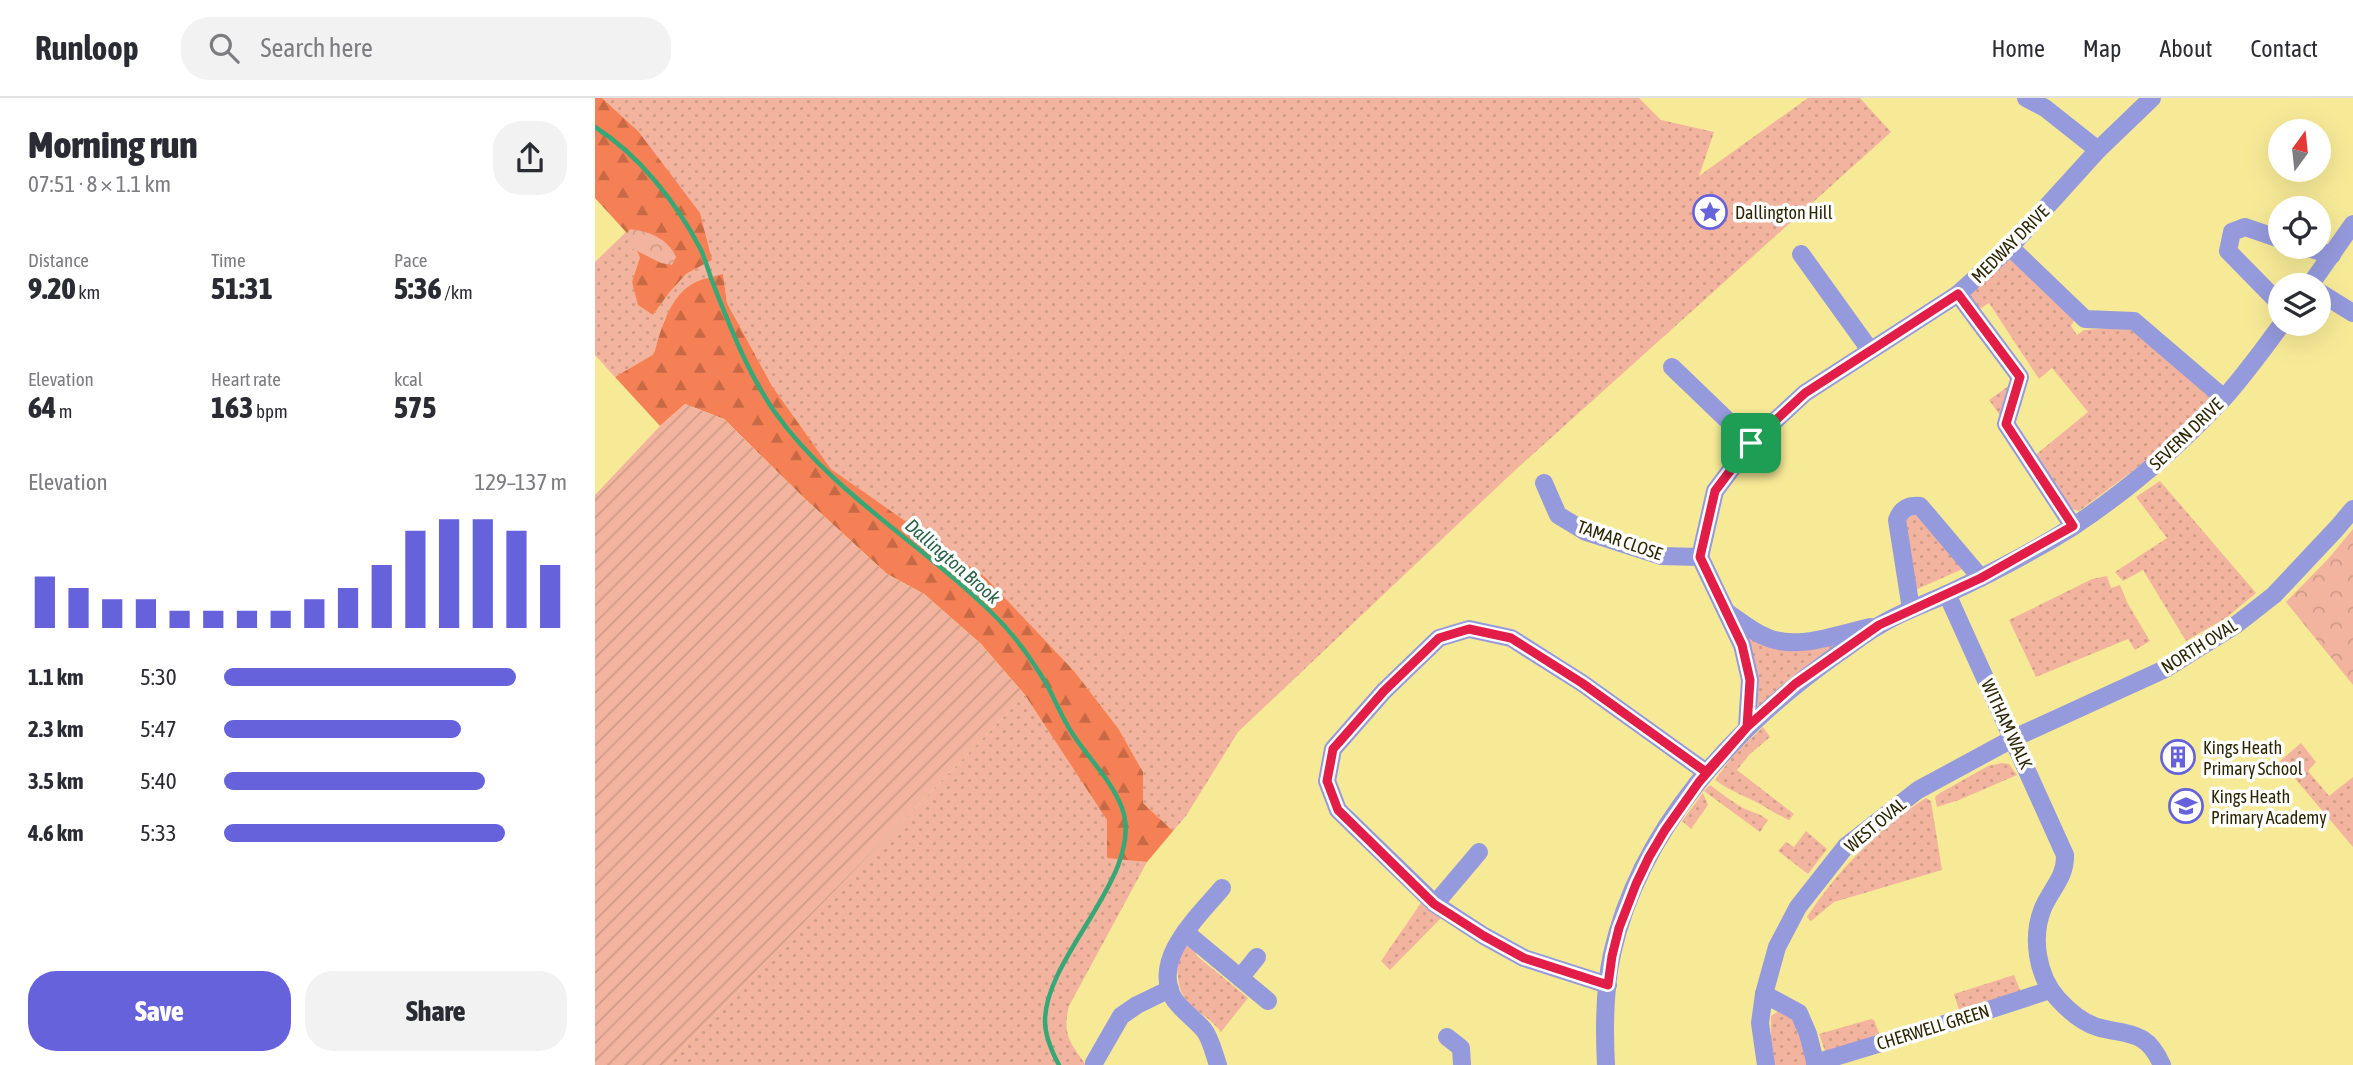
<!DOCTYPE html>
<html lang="en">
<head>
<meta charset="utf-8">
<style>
	:root { --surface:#fff; --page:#f2f2f3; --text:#2b2b33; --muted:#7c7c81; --line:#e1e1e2; --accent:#6662db }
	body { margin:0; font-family:"Asap Condensed",sans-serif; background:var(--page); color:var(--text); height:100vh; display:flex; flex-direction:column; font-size:26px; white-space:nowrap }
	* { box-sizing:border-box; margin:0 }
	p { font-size:23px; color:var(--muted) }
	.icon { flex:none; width:38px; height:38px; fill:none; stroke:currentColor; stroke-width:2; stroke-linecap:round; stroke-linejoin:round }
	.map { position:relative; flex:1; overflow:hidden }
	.drawer { display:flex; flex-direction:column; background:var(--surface); width:595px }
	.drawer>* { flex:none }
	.needle { width:46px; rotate:15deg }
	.controls { position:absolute; left:1673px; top:21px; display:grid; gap:14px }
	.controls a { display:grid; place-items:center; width:63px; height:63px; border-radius:50%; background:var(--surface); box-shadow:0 7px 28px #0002; font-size:35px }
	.pin { position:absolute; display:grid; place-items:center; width:60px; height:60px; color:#fff; margin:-30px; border-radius:14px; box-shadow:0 4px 10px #0006 }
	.round { display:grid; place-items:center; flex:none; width:74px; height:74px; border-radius:28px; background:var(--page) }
	.overview { display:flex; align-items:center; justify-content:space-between; height:119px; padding:0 28px }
	h1 { font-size:38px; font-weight:800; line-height:52px }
	.figures { display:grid; grid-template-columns:repeat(3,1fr); gap:10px; height:119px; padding:7px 28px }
	.figures div { display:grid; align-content:center }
	.figures b { font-size:30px; font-weight:800 }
	.figures small { font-size:19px; font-weight:400 }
	.figures p { font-size:19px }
	.chart { height:196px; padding:14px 28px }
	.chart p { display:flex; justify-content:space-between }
	.chart svg { width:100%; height:126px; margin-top:7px; stroke:var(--accent); stroke-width:6 }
	.cta { display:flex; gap:14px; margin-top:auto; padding:14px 28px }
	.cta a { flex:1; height:80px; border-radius:28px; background:var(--accent); color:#fff; font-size:28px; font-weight:800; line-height:80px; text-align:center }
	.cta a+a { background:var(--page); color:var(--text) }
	ul { padding:0 28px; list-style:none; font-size:23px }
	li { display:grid; grid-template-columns:112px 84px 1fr; align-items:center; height:52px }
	li i { height:18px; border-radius:9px; background:var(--accent) }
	header { display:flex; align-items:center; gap:42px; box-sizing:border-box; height:98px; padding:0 35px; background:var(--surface); border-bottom:2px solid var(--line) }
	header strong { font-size:33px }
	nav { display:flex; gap:38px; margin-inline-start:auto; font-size:24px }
	.search { width:490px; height:63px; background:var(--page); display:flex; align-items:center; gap:18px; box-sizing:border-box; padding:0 24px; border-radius:28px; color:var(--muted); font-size:26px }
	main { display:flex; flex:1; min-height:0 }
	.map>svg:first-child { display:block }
</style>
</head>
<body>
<header>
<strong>Runloop</strong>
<div class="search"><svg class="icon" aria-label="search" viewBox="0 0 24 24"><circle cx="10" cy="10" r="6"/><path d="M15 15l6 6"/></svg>Search here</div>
<nav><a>Home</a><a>Map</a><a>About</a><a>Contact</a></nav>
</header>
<main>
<section class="drawer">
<div class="overview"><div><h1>Morning run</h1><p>07:51 · 8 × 1.1 km</p></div><a class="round"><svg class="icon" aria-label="share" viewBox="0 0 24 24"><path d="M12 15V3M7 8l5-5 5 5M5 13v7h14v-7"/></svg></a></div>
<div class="figures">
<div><p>Distance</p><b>9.20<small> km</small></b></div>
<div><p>Time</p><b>51:31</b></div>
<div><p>Pace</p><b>5:36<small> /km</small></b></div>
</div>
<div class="figures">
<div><p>Elevation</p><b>64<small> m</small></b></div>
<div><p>Heart rate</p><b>163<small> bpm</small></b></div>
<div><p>kcal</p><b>575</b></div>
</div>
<div class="chart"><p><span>Elevation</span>129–137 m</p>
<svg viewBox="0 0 160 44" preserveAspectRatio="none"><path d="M5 44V26M15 44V30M25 44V34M35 44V34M45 44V38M55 44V38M65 44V38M75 44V38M85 44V34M95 44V30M105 44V22M115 44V10M125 44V6M135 44V6M145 44V10M155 44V22"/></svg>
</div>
<ul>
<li><b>1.1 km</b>5:30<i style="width:85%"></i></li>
<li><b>2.3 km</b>5:47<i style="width:69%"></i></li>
<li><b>3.5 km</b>5:40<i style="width:76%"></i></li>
<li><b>4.6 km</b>5:33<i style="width:82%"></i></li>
</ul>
<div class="cta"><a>Save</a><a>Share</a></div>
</section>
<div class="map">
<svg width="1758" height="967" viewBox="0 0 1758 967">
	<defs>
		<pattern id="grass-dots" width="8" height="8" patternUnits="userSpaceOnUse" patternTransform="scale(1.75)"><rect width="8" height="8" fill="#f2b49f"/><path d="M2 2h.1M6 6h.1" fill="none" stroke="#d09b87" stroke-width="1.8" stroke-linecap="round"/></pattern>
		<pattern id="forest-firs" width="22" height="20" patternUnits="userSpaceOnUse" patternTransform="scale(1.75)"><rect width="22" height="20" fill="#f68055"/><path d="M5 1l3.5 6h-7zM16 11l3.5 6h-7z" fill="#c76944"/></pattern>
		<pattern id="park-crowns" width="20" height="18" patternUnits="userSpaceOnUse" patternTransform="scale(1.75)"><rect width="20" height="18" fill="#f2b49f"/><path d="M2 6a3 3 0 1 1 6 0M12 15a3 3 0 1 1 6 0" fill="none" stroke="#d09b87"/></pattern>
		<pattern id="garden-furrows" width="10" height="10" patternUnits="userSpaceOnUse" patternTransform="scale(1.75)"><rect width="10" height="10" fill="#f2b49f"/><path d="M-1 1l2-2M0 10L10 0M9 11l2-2" fill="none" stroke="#d09b87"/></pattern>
	</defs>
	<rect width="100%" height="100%" fill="#f7ea97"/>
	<g fill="url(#grass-dots)">
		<path d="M7,0H1044L1066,22L1119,34L1104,78L1213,0H1265L1296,34L916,376L643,634L591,718L578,733L548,705V674L523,630L479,573L390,480L236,371L177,288L132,205L128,176L70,220L59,256L20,279L0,257V164L31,134L45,159L37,184L58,217L74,195L91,176L117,162L43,33Z"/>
		<path d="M1413,161L1421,162L1480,221L1476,228L1482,237L1489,232L1540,228L1614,294V304L1559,357L1484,413L1474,410L1438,359L1493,314L1457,270L1444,281L1394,205L1381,213L1374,203V195Z"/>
		<path d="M1415,287L1407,320L1394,302Z"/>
		<path d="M1565,383L1661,495L1631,520L1591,543L1548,472L1528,483L1520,474L1572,440L1541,399Z"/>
		<path d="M1320,413L1370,470L1320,492L1310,417Z"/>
		<path d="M1512,478L1516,490L1525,487L1533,506L1555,543L1540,552L1533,541L1441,579L1414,522L1497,481Z"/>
		<path d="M1152,539H1250L1164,610L1158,605Z"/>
		<path d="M430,597L513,722L512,759L552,764L474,908C467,936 475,945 491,967H71Z"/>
		<path d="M1168,629L1175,639L1154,657L1142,672L1199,716L1194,722C1180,716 1168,707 1155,701C1142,695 1131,690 1120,682L1139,656Z"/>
		<path d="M1706,645L1721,664L1713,673L1734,698L1758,679V749L1685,663Z"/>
		<path d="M1407,665L1414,666L1422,677L1364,702L1342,709L1340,699L1345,695L1393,668Z"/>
		<path d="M1115,687C1126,695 1136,703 1148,710C1158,715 1163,714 1173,722L1165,734L1109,693Z"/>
		<path d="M1108,695L1113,707L1096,731L1087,723Z"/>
		<path d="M1331,700L1336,703L1347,772L1239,804L1216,823L1212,819C1243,772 1284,730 1331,700Z"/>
		<path d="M1211,733L1232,751L1213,776L1183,753L1191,744L1199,749Z"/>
		<path d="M828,802L848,818L795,872L786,863Z"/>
		<path d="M588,847L599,849L602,858L653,900L626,934C619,925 611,919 601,912C580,895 582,876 583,851Z"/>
		<path d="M1419,877L1427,897L1366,918L1359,896Z"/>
		<path d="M1189,913L1199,919L1215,967H1179L1176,955V918L1182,914Z"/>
		<path d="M1276,921L1279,922L1287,943L1231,956L1224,936Z"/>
	</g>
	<g fill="url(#forest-firs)">
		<path d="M0,0H7L43,33L105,115L117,162L91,176L74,195L58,217L43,207L37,184L45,159L31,134L0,100Z"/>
		<path d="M128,176L132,205L177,288L236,371L390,479L479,573L523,630L548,674V705L578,733L552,764L512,760V722L430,597L386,546L329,496L292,476L208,399L129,321L90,306L65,328L20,279L59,256C66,231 75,196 101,184C109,180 119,179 128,176Z"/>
	</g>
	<g fill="url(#park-crowns)">
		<path d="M35,131C54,133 73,141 81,159L77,167L66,165L36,150L31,137Z"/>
		<path d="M1758,431V587L1691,504L1734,460Z"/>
	</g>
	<path fill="url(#garden-furrows)" d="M90,306L129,321L208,399L292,476L329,496L386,546L430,597L71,967H0V397L65,328Z"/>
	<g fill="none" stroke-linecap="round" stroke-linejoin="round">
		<path stroke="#38a776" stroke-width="4.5" d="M0,29C44,57 81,104 105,150C111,162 114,176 119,188C136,231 153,275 179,313C236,394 326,445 396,514C418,535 436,560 452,587C461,604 468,622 479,638C495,662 517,683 527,710C551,776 450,857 450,923C450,939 457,954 464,967"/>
		<g stroke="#959add" stroke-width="18">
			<path d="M1431,0L1450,10L1503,52"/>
			<path d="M1685,141L1650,129L1637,134L1633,153L1685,206"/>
			<path d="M1415,149L1490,221L1539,223L1629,300"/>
			<path d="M1710,149L1737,157"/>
			<path d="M1206,156L1275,252"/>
			<path d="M1715,187L1758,126"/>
			<path d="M1724,194L1758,215"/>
			<path d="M1363,196L1425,279L1411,326L1478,428"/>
			<path d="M1077,269L1156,345"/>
			<path d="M949,385L963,417L991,434L1066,458L1105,459"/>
			<path d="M1105,459L1120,393L1156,345L1210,295L1363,196L1415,149L1503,52L1557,0"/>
			<path d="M1105,459L1147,547L1155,582L1152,629"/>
			<path d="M1352,496L1470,757C1471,779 1456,791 1448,810C1436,839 1442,878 1463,901C1474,913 1486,924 1502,929C1534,938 1551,931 1567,967"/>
			<path d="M1316,511L1302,422C1306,411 1313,407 1325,408L1386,480"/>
			<path d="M1133,515C1145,523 1158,534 1171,539C1202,553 1243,536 1275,529"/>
			<path d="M840,806L884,754"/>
			<path d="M590,834L673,903"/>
			<path d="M645,880L662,859"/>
			<path d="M1013,887L929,860L889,838L840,806L743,712L732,683L738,651L789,593L844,540L874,531L916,540L987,585L1111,674"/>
			<path d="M1169,896L1204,915L1213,936L1221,967"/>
			<path d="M852,939L866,950L867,967"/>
			<path d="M499,965L526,918L542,907L575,891"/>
			<path d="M1220,965L1366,921L1455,892"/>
			<path d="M623,967C619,956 616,941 609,932C600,921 587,913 579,901C555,861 604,818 627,790"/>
			<path d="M1011,967C1009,930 1009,893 1017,856C1045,730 1140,629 1241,557C1256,547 1270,535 1285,527C1306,514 1330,506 1352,496C1395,476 1439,453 1479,428C1533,392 1583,349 1628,301C1649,278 1668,251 1687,226"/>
			<path d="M1171,967L1165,925L1169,896L1182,849L1203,809L1251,748L1323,692L1419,640L1570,571L1642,526L1679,497L1742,430L1758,411"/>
		</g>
	</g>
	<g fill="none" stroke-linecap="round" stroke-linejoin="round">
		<g stroke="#fff" stroke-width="14">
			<path id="route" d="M1156,345L1120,393L1105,459L1147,547L1155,582L1152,629L1104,684L1070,732L1054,759L1041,786L1024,830L1017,858L1013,887L929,860L889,838L839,806L743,712L732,683L738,651L789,593L844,540L874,531L916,540L987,585L1111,674L1152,629L1200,586L1284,527L1386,480L1478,428L1411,326L1425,279L1363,196L1210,295L1156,345"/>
		</g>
		<use href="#route" stroke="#e11d48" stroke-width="9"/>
	</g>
	<defs>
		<g id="sight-ring" transform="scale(1.75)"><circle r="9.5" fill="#fff" stroke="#6662db" stroke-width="1.5"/><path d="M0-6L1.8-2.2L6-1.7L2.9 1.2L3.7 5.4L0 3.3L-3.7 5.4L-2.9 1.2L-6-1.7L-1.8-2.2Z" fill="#6662db"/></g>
		<g id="building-ring" transform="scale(1.75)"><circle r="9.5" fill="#fff" stroke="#6662db" stroke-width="1.5"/><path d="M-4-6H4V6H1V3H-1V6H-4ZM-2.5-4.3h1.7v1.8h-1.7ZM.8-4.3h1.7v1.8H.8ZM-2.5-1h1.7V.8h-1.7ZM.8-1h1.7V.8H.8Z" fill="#6662db"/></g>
		<g id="school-ring" transform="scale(1.75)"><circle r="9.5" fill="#fff" stroke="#6662db" stroke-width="1.5"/><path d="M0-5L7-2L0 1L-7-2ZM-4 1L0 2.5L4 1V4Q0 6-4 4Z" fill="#6662db"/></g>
	</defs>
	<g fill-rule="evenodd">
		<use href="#sight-ring" x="1115" y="114"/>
		<use href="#building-ring" x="1583" y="659"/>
		<use href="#school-ring" x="1591" y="708"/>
	</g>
	<g text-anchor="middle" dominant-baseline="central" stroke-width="7" stroke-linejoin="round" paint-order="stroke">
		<g font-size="18" fill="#2c2603" stroke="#fff" text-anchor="start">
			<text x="1140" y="114">Dallington Hill</text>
			<text x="1608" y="649">Kings Heath<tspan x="1608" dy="21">Primary School</tspan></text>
			<text x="1616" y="698">Kings Heath<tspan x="1616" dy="21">Primary Academy</tspan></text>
		</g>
		<g font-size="18" fill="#2c2603" stroke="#fff">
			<text transform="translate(1415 146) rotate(-45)">MEDWAY DRIVE</text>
			<text transform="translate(1591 336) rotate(-44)">SEVERN DRIVE</text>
			<text transform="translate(1025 442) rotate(19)">TAMAR CLOSE</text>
			<text transform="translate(1604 548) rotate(-32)">NORTH OVAL</text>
			<text transform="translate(1412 626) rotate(65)">WITHAM WALK</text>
			<text transform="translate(1280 727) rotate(-40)">WEST OVAL</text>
			<text transform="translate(1338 929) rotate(-17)">CHERWELL GREEN</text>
		</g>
		<g font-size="19" font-style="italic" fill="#2a6247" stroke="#fff">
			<text transform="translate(358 463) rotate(41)">Dallington Brook</text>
		</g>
	</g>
</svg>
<div class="controls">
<a><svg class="needle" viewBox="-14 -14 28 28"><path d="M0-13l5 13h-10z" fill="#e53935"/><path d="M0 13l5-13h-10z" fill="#7c7c81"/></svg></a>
<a><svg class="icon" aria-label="locate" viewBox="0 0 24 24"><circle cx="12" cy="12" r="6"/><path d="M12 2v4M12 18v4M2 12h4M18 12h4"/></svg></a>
<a><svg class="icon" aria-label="layers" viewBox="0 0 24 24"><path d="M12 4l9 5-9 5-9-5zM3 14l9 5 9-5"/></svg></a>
</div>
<div class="pin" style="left:1156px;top:345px;background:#1e9e55"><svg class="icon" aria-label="arrive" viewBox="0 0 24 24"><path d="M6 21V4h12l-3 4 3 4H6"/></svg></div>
</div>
</main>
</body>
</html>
